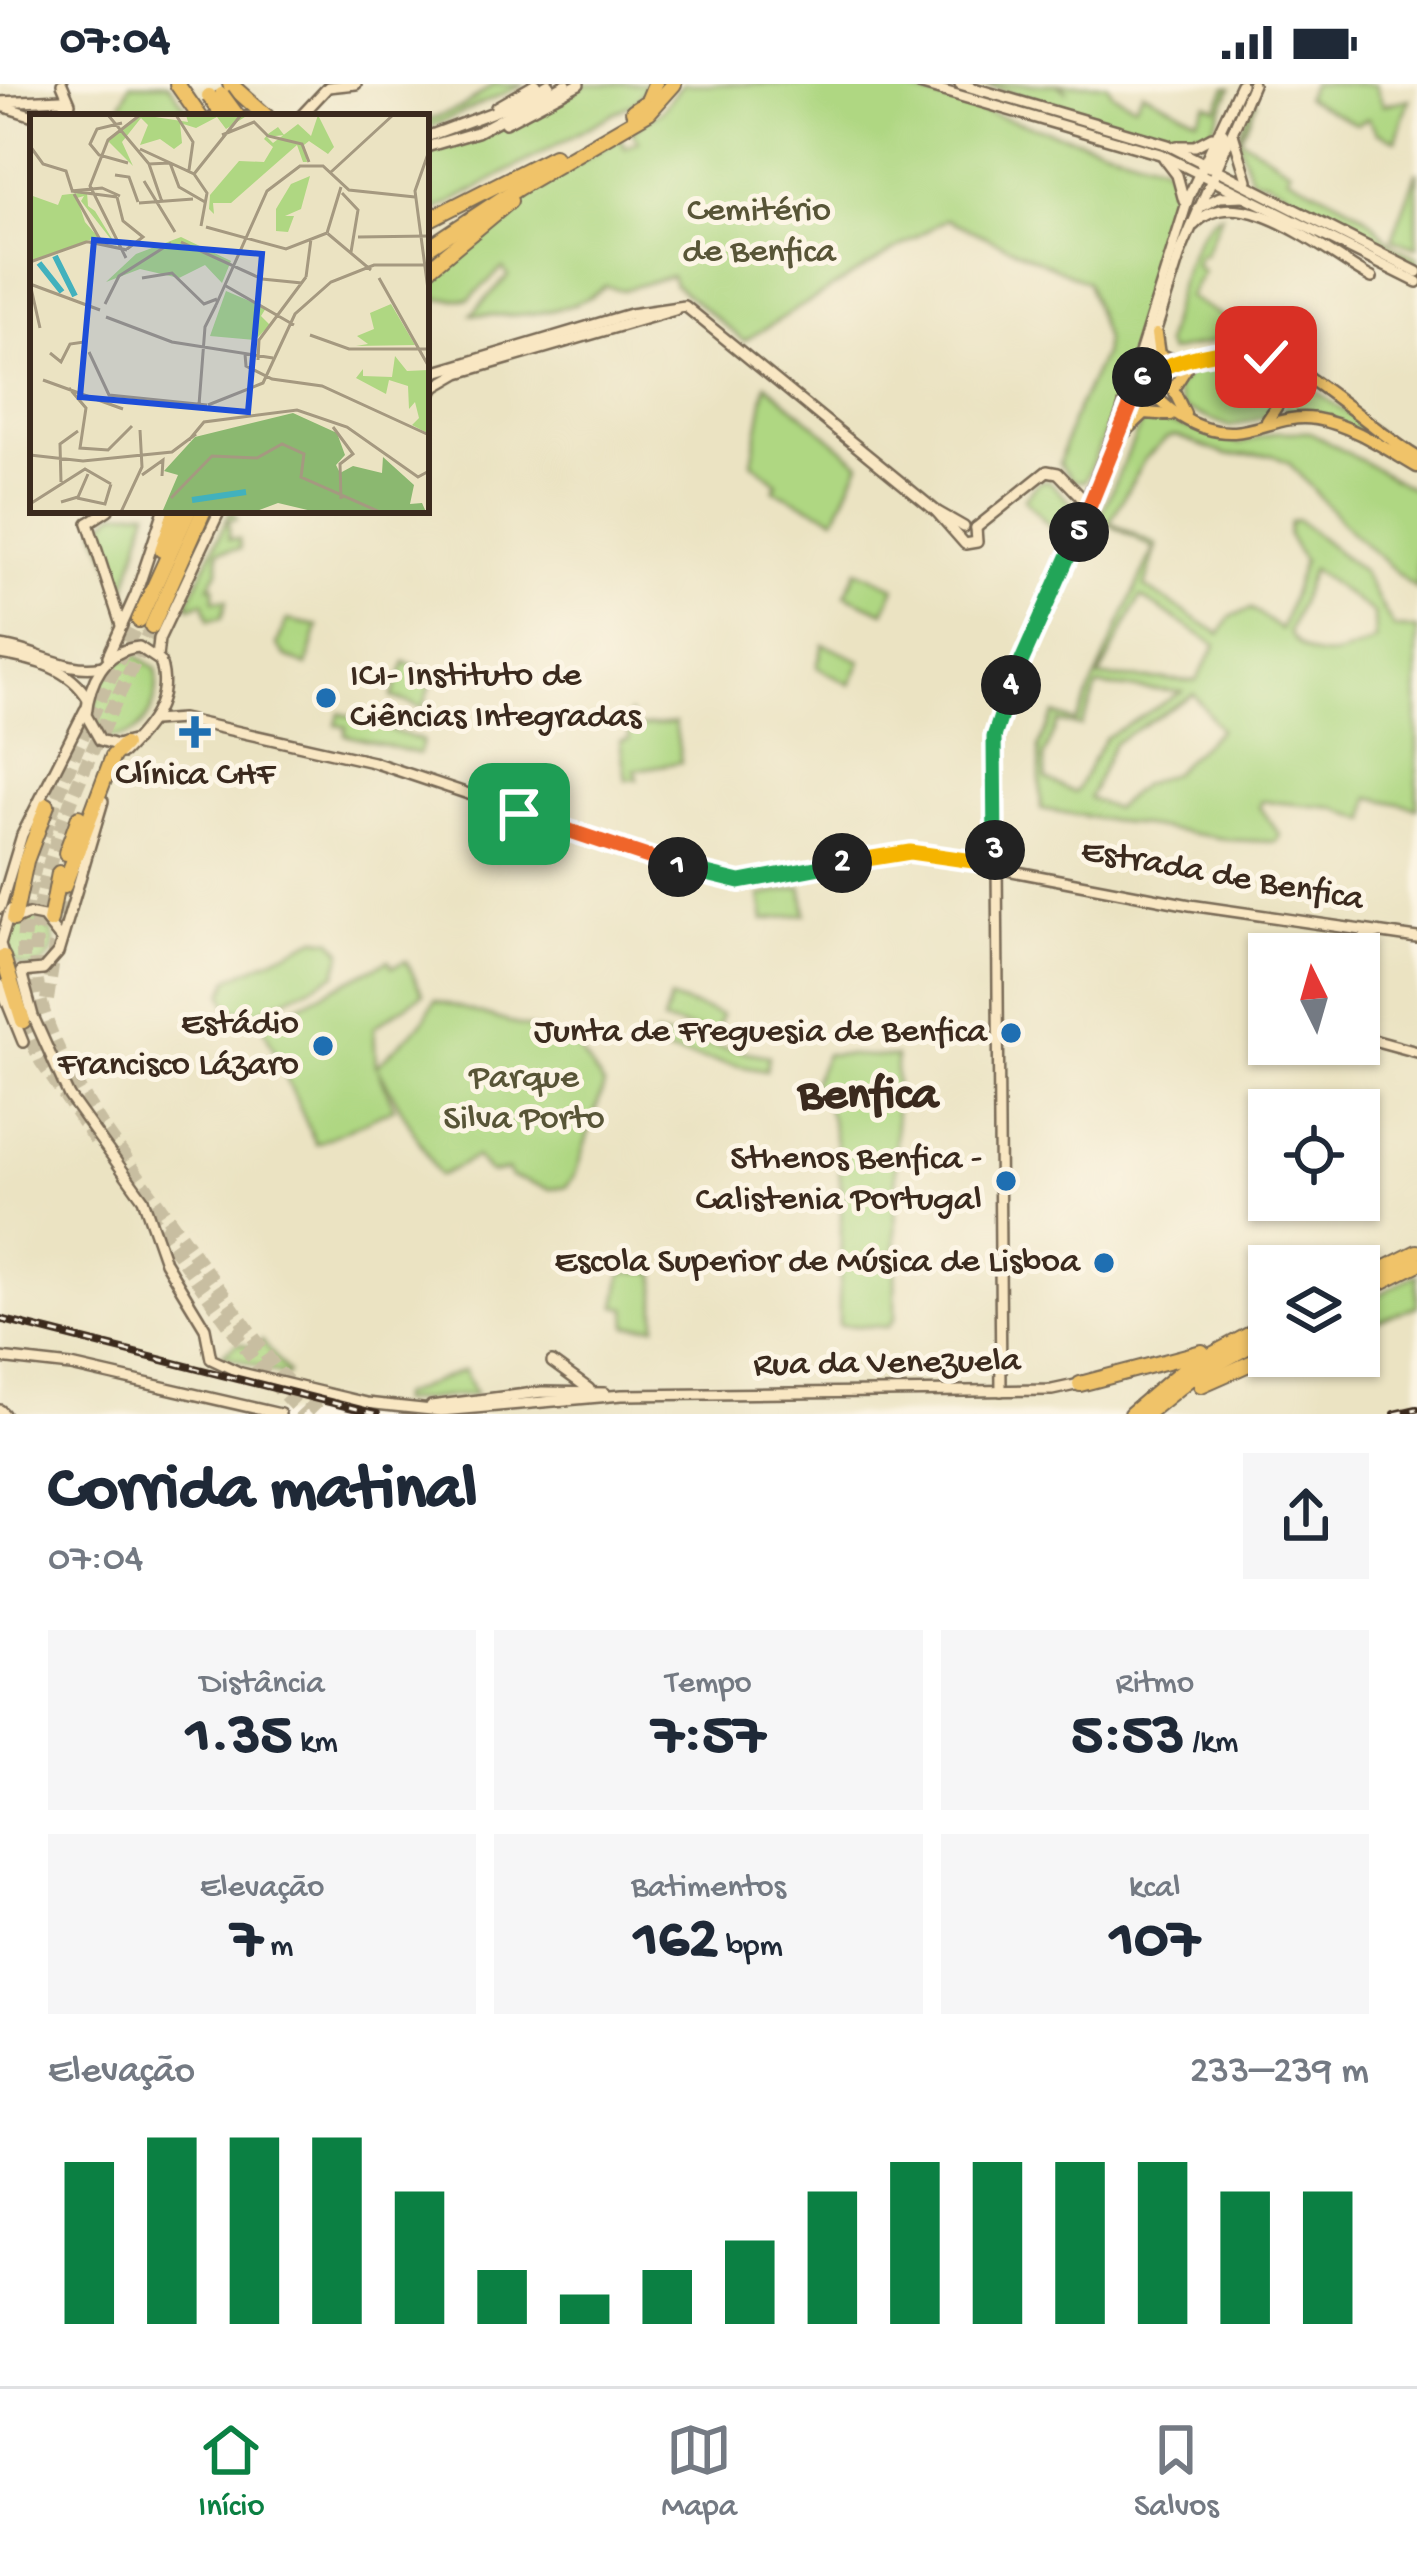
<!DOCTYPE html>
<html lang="pt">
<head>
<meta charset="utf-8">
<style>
	:root { --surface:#fff; --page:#f6f6f7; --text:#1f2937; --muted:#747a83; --line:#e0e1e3; --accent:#0b8043 }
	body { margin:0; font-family:"Gochi Hand",sans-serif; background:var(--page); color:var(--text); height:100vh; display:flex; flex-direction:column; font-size:45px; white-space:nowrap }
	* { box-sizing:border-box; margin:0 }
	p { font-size:39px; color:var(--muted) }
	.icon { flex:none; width:66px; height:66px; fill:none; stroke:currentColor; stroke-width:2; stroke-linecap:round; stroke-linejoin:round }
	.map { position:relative; height:1330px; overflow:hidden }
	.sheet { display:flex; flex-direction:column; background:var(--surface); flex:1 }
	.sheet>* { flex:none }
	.needle { width:78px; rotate:355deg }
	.buttons { position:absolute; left:1248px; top:849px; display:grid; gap:24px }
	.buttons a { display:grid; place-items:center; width:132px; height:132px; border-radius:0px; background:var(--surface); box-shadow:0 3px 9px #0004; font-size:60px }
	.pin { position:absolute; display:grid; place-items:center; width:102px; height:102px; color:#fff; margin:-51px; border-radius:24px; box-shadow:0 6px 18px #0006 }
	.km { position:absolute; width:60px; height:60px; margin:-30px; border-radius:50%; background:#222; color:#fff; font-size:33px; line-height:60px; text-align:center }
	.round { display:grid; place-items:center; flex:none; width:126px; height:126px; border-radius:0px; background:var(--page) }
	.head { display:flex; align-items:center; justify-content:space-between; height:204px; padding:0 48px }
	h1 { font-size:66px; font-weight:700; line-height:90px }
	.stats { display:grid; grid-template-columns:repeat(3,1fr); gap:18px; height:204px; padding:12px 48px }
	.stats div { display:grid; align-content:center; border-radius:0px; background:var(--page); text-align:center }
	.stats b { font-size:60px; font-weight:700 }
	.stats small { font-size:33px; font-weight:400 }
	.stats p { font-size:33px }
	.chart { height:336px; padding:24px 48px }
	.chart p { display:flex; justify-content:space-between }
	.chart svg { width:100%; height:216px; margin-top:12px; stroke:var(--accent); stroke-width:6 }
	.status { display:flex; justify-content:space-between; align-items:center; height:84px; padding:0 60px; background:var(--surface); direction:ltr }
	.status svg { height:33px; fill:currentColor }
	.tab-bar { display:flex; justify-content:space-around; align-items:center; height:168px; border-top:3px solid var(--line); background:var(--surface); font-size:33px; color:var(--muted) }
	.tab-bar a { display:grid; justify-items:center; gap:6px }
	.tab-bar .selected { color:var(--accent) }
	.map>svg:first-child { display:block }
</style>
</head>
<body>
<div class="status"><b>07:04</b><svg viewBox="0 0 49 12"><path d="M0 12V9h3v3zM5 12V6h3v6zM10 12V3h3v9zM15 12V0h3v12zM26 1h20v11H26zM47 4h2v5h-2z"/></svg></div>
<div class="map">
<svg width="1417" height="1330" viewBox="0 0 1417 1330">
	<rect width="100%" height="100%" fill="#fcf5e5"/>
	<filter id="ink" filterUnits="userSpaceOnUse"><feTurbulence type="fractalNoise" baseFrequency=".00833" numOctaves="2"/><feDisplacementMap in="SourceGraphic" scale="24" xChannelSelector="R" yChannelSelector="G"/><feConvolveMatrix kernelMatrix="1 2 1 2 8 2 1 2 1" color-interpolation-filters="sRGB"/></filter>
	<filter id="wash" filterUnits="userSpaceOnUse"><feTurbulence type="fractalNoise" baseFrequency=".004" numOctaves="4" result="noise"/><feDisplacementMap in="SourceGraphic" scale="48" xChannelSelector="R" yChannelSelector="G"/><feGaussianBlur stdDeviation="2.7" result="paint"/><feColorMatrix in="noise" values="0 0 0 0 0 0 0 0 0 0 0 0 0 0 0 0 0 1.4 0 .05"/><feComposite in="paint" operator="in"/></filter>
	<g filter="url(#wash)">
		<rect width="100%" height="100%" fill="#ebe3c2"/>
		<g fill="#afd782" stroke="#758050" stroke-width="3" fill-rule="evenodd">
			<path d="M130,0H169L193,33H102L119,25Z"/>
			<path d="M494,0H525L426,45V37L463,23Z"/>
			<path d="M586,0H649L635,18L426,132V68L525,35Z"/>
			<path d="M682,0H889L1165,81L1177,102L1179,123L1115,325L1085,397H1074L1059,380L1071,338L1103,271L1105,256L1087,198L946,135L744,257L674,200L671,192L623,206L605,202C573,230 515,234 472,230L508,192L503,184L469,215H426V192L511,120L620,53L625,64L638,57L631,47L662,27Z"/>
			<path d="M982,0H1056L1068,8L1060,0H1107L1113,10L1135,21L1143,8L1197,34L1206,19L1217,24L1226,3L1231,4L1211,48L1186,60Z"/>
			<path d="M1312,0H1375L1383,21L1409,15L1396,56L1377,48L1368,34L1357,40L1305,14Z"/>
			<path d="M1252,16L1257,18L1240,54L1290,85L1287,91C1310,104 1345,117 1367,134C1389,150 1379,159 1417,173V182L1268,97L1251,94L1237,54Z"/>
			<path d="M1417,87V163L1392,155Z"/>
			<path d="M1222,130L1204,170H1199L1195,182L1203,187L1188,213L1228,236L1212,258L1169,268L1165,261C1172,229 1189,140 1222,130Z"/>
			<path d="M1238,272L1273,284L1284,303L1267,332L1230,343L1183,324L1175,305L1194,282Z"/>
			<path d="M1285,287L1417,376L1323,332L1283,328L1290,309Z"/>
			<path d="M766,300L860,379L835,434L774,406L777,399L752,378Z"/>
			<path d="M1158,335L1240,360L1277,348H1310L1417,408V506L1353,450L1289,379L1272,371H1226L1176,352L1167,354L1144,376L1110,438L1157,461L1145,503L1220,550L1231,532L1252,525L1281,546L1303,477L1288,451L1290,438L1298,436L1362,487L1394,544L1417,545V724L1370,713L1367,736L1335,724L1262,717L1259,723L1280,751L1276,758L1231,756L1041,725L1039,662L1054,630L1076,638L1154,464L1099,435L1141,339ZM1312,485L1374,530L1375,556C1345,571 1311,585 1289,549ZM1141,513L1216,561L1196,597L1099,593ZM1098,602L1182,608L1105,654L1075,709L1046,695L1044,673L1058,638L1081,642ZM1194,610L1220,645L1172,689L1141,701L1114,725L1089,714L1114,659Z"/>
			<path d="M1040,397H1049L1075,423L1059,452L1024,415Z"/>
			<path d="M148,426L125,509L96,447L116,428Z"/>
			<path d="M231,426L237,435L229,437V455H239L240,465L218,467V487L209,502H214V516H227L222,534L209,536L204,518L190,523L188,519Z"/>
			<path d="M857,486L895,503L884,528L845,511Z"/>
			<path d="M287,536L318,542L307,582L285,572L277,560Z"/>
			<path d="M823,560L861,577L850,601L817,583Z"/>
			<path d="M136,571L156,585C162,615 144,660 108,652L93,633L101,598L116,577Z"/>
			<path d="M405,578L435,589L423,624L392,613Z"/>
			<path d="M630,628L636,643L675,639L681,678L635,686L638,695L626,696L620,657L629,655Z"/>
			<path d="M339,629L423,657L419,670L345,651L346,643L336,641Z"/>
			<path d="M802,803L806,830L764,836L760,812Z"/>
			<circle cx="30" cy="859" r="24"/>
			<path d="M317,854L332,856L342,867L336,890L254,930L229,925L223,910L229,895Z"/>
			<path d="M389,876L392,883L406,877L423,910L374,943L376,982L422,939L435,916L572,957L604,1001L575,1091L566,1103L550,1105L511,1093L507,1086L490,1089L476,1073L439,1092L378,984L394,1024L316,1060L262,940Z"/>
			<path d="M670,915L722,931L715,950L663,938Z"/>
			<path d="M655,951L769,972L766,987L653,966Z"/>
			<path d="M826,970L896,973L895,1234L888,1243L839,1241C838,1175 854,1049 813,998Z"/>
			<path d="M656,1188V1242H628L627,1224L616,1222L622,1189Z"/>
			<path d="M1417,1190V1222L1359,1243V1222Z"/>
			<path d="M262,1256L288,1289L286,1292L222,1271L238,1259L256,1264Z"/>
			<path d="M464,1286L475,1310L399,1318V1312Z"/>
		</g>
	</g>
	<g filter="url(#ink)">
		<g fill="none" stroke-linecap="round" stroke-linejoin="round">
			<g stroke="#c8bea1" stroke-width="14" stroke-dasharray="14 7" stroke-linecap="butt">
				<path d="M152,542C104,645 14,800 40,915C50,958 77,1002 100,1039L279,1289L320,1330"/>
				<path d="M25,896C10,785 90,634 139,536"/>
				<path d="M47,916L64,802"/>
				<path d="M23,937L41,977L98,1060"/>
				<path d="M147,1126L264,1289L303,1330"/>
			</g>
			<g stroke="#796b57" stroke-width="14">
				<g id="secondary">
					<path d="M62,0L70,19"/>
					<path d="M919,0L1160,70L1417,198"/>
					<path d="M960,0L1168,61L1417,188"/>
					<path d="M0,18L61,15L78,33"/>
					<path d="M5,23L37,33"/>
					<path d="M496,23L536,0"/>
					<path d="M213,33H250"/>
					<path d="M300,33L328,3L356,0"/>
					<path d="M505,39L579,0"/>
					<path d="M1233,50L1247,96"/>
					<path d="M426,53L515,20L549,0"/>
					<path d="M1177,62H1195L1212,53"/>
					<path d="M426,63L477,48L566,0"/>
					<path d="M1164,74L1177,91L1184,117"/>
					<path d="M1209,83L1223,49"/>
					<path d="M1198,124L1220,113L1244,112"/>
					<path d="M1194,141C1239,92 1326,170 1372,194"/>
					<path d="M429,290L630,230L685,222L936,427L965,460L977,458L976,444"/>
					<path d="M435,303L459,289L675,226"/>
					<path d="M426,320L435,303"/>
					<path d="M936,427L964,443"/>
					<path d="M88,439L121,541"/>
					<path d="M88,439L108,426"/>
					<path d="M976,444L1047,387L1058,389L1086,418"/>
					<path d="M1070,462L1123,350L1181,167L1253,0"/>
					<path d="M0,562C35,566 69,590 102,582"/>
					<path d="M0,570C34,575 70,584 88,615"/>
					<path d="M108,572L136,510L164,426"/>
					<path d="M157,573L159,555L220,426"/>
					<path d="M153,637L182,635L373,678L731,798L918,769L1190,821L1417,854"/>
					<path d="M123,669C149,643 173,616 160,577L139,563C104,566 89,598 86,631L100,656L116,661L136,656"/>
					<path d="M0,824L22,751L85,626"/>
					<path d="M11,837L28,830L43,833L59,853"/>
					<path d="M1359,870L1364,854L1379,849"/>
					<path d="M4,873L0,860L10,826"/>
					<path d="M21,888L33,932L69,1012L143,1115L165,1178L205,1244L211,1275L241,1289L366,1319L441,1327L622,1311L1052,1306L1080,1300"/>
					<path d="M21,888L43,886L58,869L103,717"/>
					<path d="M0,901L23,958"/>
					<path d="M1359,941L1373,956L1417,968"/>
					<path d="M0,1274L71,1282L280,1330"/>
					<path d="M552,1278L589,1305"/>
					<path d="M1001,1307L996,643L1121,330L1189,112L1241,0"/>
					<path d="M431,1322L542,1308L605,1309"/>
					<path d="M0,1326L4,1330"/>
				</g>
			</g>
			<g stroke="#796b57" stroke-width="15">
				<g id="primary">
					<path d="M1156,250L1159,271L1178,277"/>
					<path d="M1185,330L1173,305L1189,280"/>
					<path d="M1267,337L1286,308L1281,289L1271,278"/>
					<path d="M1123,350L1145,329L1171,331"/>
					<path d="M1417,373C1369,345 1296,269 1242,266C1210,265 1172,280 1143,292C1157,323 1199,350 1234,348C1263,346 1284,330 1316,335C1352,341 1386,365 1417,383"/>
				</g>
			</g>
			<g stroke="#796b57" stroke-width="18">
				<g id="highway">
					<path d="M177,0L200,33"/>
					<path d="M230,0L267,33"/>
					<path d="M633,27L648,17L655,0"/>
					<path d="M426,137L554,72"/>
					<path d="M426,165L518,104L649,28L674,0"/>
					<path d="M426,187L510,117"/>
					<path d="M162,466L176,426"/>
					<path d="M139,536L189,426"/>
					<path d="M152,542L204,426"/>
					<path d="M66,769L79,733"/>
					<path d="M64,802L113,672L124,661"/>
					<path d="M14,835L26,777L47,721"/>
					<path d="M50,837L59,789"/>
					<path d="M3,873L23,937"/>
					<path d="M1359,1197L1417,1168"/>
					<path d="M1359,1209L1417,1180"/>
					<path d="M1080,1300L1202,1268"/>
					<path d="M1201,1301L1269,1271"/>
					<path d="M1131,1330L1182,1287L1269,1240"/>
					<path d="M1146,1330L1189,1295L1269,1251"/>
				</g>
			</g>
			<use href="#secondary" stroke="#f9e7c3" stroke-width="9"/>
			<use href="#primary" stroke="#f0c369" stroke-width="10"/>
			<use href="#highway" stroke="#f0c369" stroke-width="14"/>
			<g stroke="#3b2a1e" stroke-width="8">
				<g id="rail">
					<path d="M0,1235L377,1330"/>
					<path d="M1395,1330L1417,1325"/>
				</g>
			</g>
			<use href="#rail" stroke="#fcf5e5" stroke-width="3" stroke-dasharray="9" stroke-linecap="butt"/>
			<g stroke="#796b57" stroke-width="18" stroke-linecap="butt">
				<g id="highway-bridge">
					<path d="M222,11L238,33"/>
					<path d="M209,12L225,33"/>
				</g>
			</g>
			<use href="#highway-bridge" stroke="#f0c369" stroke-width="14"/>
		</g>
	</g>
	<g fill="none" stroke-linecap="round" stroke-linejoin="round" filter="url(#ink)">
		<g stroke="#fff" stroke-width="24">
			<path id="split-1" d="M519,730L678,783"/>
		</g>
		<g stroke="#fff" stroke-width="24">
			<path id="split-2" d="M678,783L740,798L842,779"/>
		</g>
		<g stroke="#fff" stroke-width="24">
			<path id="split-3" d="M842,779L910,768L994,780L995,766"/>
		</g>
		<g stroke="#fff" stroke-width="24">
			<path id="split-4" d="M995,766L994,653L1011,601"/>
		</g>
		<g stroke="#fff" stroke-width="24">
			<path id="split-5" d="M1011,601L1079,448"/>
		</g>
		<g stroke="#fff" stroke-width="24">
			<path id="split-6" d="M1079,448L1142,293"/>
		</g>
		<g stroke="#fff" stroke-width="24">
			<path id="split-7" d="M1142,293C1176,276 1230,258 1266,273"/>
		</g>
		<use href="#split-1" stroke="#f0652b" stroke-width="15"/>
		<use href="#split-2" stroke="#22a559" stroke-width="15"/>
		<use href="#split-3" stroke="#f5b400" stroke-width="15"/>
		<use href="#split-4" stroke="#22a559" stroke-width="15"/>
		<use href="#split-5" stroke="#22a559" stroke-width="15"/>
		<use href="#split-6" stroke="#f0652b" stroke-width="15"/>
		<use href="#split-7" stroke="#f5b400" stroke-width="15"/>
	</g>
	<g fill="#1f6fb2" stroke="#fcf5e5" stroke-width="4.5">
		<circle cx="326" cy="614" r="12"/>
		<path d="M189 630h12v12h12v12h-12v12h-12v-12h-12v-12h12z"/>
		<circle cx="1011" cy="949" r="12"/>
		<circle cx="323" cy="962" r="12"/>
		<circle cx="1006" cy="1097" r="12"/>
		<circle cx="1104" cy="1179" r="12"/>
	</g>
	<g text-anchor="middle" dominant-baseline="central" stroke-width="10" stroke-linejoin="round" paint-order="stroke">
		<g font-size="36" fill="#585537" stroke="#fcf5e5">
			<text x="759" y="128">Cemitério<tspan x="759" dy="41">de Benfica</tspan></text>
			<text x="524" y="995">Parque<tspan x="524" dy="41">Silva Porto</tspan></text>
		</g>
		<g font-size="36" fill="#3b2a1e" stroke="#fcf5e5" text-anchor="end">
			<text x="350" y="593" text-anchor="start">ICI- Instituto de<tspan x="350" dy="41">Ciências Integradas</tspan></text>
			<text x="195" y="692" text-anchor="middle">Clínica CHF</text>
			<text x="299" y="941">Estádio<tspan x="299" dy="41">Francisco Lázaro</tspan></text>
			<text x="987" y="949">Junta de Freguesia de Benfica</text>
			<text x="982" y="1076">Sthenos Benfica -<tspan x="982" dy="41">Calistenia Portugal</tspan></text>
			<text x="1080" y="1179">Escola Superior de Música de Lisboa</text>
		</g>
		<g font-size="36" fill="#3b2a1e" stroke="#fcf5e5">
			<text transform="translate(1222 793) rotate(10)">Estrada de Benfica</text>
			<text transform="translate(887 1281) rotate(-1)">Rua da Venezuela</text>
		</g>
		<g font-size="48" font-weight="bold" fill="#3b2a1e" stroke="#fcf5e5">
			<text x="868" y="1013">Benfica</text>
		</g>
	</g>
	<g transform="translate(30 30)">
		<rect width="399" height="399" fill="#ebe3c2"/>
		<path d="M112,1L158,8L156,1H218L222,8L218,1L196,15L187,3L166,14L150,9L152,29L144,35L130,25L110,31L118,11L111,4L92,28L103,52L78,27ZM288,1L304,33L298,40L279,27L274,31L277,48H273L267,31L201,89H183L184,100L179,95L180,81L209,47L234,48L243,33L234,25L238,20L248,13L254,21L237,23L243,29L268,10L281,22ZM280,62L271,95L255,102H264L258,118L246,117V95L261,70ZM57,78L58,92L65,97L87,133L51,87L54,82L47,84L55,108L68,123L0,147V81L28,91L32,81ZM151,123L201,147L192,169L175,151L149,164L110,155L76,168L106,140ZM196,177L236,194L231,202L240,211L225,226L180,222ZM361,190L385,231L326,232L338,230L327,222L344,215L340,199ZM365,242L377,257L399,256V320L382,311L389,304L385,288L379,295L378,272L359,266L356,280L326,264L333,255V262L362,263Z" fill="#afd782"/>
		<path d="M263,299L307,319L315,341L306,351L310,359L323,352L352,359L353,343L384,371L380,390L392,389L396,398H286L248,389L224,398L133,396L148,361L134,357L165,323Z" fill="#8bb870"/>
		<path fill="none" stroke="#42b1bd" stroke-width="6" d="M25,142L45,182M9,149L32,178M162,386L216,378"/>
		<path fill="none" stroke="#a59980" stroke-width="3" d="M78,1L119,50L140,49M146,1L163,28L159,56M92,9L67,15L60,30L69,41L98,49M192,21L224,8L238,22L272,30L279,48M0,32L13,50L36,57L42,76M110,35L164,60L177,79L171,112M399,37L385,77L399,183M140,49L149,73L175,88M119,50L132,88M301,58L363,1M164,60L211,1M85,61L99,63L108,88M114,67L145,118M312,79L328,96L321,138M44,80L72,129M87,83L41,77L72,74L90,82M87,83L93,107L113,123L97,135M109,89L163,85M176,113L256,135L297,119M297,119L311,73M297,119L341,156M328,123L399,122M151,128L232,165L272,169M96,144L60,72L78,26L110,1M0,148L56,128H62L97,136L59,128M276,163L281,125M112,164L142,159L174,190L187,185M349,164L399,253M0,170L70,196M196,172L264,211M1,174L10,214M75,190L89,162L141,129M186,191L237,77L270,52H293L319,76L385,83M76,203L142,228L243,244M280,221L319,235H399M59,238L79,281L177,291M20,239L31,248L40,230L54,228M215,240L216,252L242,265L292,272L399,321M228,246L229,226L276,163M13,266L93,295M39,274L56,294L50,334L78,336L102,312M169,291L175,213L186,191M178,291L233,269L265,200L301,168L344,151H399M303,313L323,340L310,350L311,385M159,326L174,308L267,296L317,313L388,363L399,357M0,341L53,347L142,338L166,320M112,361L133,346L132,362M31,368L30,330L48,317M47,384L75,390L81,370M141,384L182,342L227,344L252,330L274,340L271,363L350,398M31,388L48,383L58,360M0,390L55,355L81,370M91,398L112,353L110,316"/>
		<path fill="#1d4ed8" fill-opacity="0.15" stroke="#1d4ed8" stroke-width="6" d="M64,126L232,140L218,298L50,283Z"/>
		<rect width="399" height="399" fill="none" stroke="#3b2a1e" stroke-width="6"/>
	</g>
</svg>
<div class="buttons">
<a><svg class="needle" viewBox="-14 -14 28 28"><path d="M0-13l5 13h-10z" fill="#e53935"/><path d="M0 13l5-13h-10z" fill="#747a83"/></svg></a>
<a><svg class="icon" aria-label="locate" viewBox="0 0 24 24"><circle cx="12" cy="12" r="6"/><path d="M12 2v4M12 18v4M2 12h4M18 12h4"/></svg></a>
<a><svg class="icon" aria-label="layers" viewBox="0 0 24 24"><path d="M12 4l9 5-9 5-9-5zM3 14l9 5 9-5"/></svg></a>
</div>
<div class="pin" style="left:519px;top:730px;background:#1e9e55"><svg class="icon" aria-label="arrive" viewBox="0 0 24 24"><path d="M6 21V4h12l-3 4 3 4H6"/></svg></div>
<div class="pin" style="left:1266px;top:273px;background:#d93025"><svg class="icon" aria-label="check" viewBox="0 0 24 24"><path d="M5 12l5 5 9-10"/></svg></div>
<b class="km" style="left:678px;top:783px">1</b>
<b class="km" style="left:842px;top:779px">2</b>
<b class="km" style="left:995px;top:766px">3</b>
<b class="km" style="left:1011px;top:601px">4</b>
<b class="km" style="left:1079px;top:448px">5</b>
<b class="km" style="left:1142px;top:293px">6</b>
</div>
<section class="sheet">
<div class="head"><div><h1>Corrida matinal</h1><p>07:04</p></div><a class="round"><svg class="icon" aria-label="share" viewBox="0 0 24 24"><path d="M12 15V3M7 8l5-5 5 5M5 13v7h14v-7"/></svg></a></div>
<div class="stats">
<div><p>Distância</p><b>1.35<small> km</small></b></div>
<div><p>Tempo</p><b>7:57</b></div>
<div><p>Ritmo</p><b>5:53<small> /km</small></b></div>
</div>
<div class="stats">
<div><p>Elevação</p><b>7<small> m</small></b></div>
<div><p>Batimentos</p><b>162<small> bpm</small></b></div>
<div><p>kcal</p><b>107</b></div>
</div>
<div class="chart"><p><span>Elevação</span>233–239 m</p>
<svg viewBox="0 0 160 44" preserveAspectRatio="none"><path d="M5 44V11M15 44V6M25 44V6M35 44V6M45 44V17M55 44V33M65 44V38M75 44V33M85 44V27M95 44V17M105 44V11M115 44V11M125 44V11M135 44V11M145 44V17M155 44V17"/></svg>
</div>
</section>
<nav class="tab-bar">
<a class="selected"><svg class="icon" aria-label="home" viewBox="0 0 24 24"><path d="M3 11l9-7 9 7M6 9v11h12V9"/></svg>Início</a>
<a><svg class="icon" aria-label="map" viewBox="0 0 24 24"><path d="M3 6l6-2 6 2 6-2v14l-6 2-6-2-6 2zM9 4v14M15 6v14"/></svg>Mapa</a>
<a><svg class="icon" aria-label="saved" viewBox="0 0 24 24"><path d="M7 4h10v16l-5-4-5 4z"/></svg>Salvos</a>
</nav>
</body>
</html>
